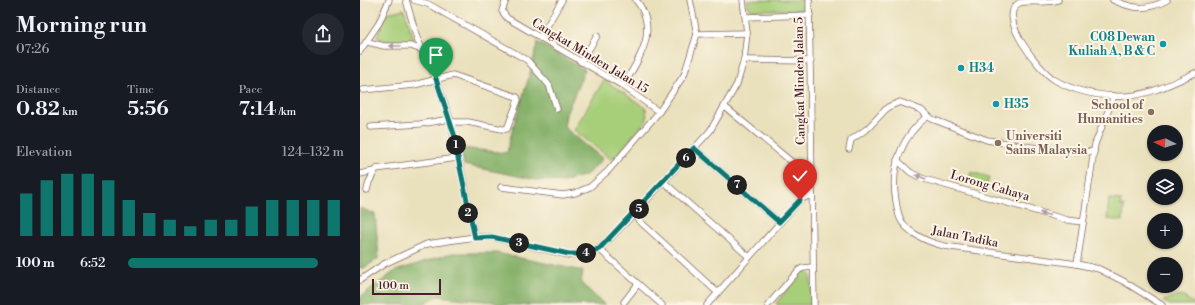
<!DOCTYPE html>
<html lang="en">
<head>
<meta charset="utf-8">
<style>
	:root { --surface:#171b24; --page:#242831; --text:#f1f3f6; --muted:#9ea1a6; --accent:#0f766e }
	body { margin:0; font-family:"Libre Bodoni",serif; background:var(--page); color:var(--text); height:100vh; display:flex; flex-direction:column; font-size:15px; white-space:nowrap }
	* { box-sizing:border-box; margin:0 }
	p { font-size:13px; color:var(--muted) }
	.icon { flex:none; width:22px; height:22px; fill:none; stroke:currentColor; stroke-width:2; stroke-linecap:round; stroke-linejoin:round }
	.map { position:relative; flex:1; overflow:hidden }
	.sheet { display:flex; flex-direction:column; background:var(--surface); width:360px }
	.sheet>* { flex:none }
	.needle { width:26px; rotate:275deg }
	.controls { position:absolute; left:787px; top:125px; display:grid; gap:8px }
	.controls a { display:grid; place-items:center; width:36px; height:36px; border-radius:50%; background:var(--surface); box-shadow:0 1px 3px #0004; font-size:20px }
	.scale { position:absolute; left:12px; bottom:10px; width:69px; box-sizing:border-box; padding-left:4px; border:2px solid #4a1f2b; border-top:0; font-size:11px; line-height:14px; white-space:nowrap; color:#4a1f2b; -webkit-text-stroke:3px #fcf5e5; paint-order:stroke }
	.pin { position:absolute; display:grid; place-items:center; width:34px; height:34px; color:#fff; margin:-41px -17px; border-radius:50% 50% 50% 0; rotate:-45deg; box-shadow:0 0 4px #0007 }
	.pin .icon { rotate:45deg }
	.km { position:absolute; width:20px; height:20px; margin:-10px; border-radius:50%; background:#222; color:#fff; font-size:11px; line-height:20px; text-align:center }
	.round { display:grid; place-items:center; flex:none; width:42px; height:42px; border-radius:21px; background:var(--page) }
	.headline { display:flex; align-items:center; justify-content:space-between; height:68px; padding:0 16px }
	h1 { font-size:22px; font-weight:600; line-height:30px }
	.stats { display:grid; grid-template-columns:repeat(3,1fr); gap:6px; height:68px; padding:4px 16px }
	.stats div { display:grid; align-content:center }
	.stats b { font-size:20px; font-weight:600 }
	.stats small { font-size:11px; font-weight:400 }
	.stats p { font-size:11px }
	.chart { height:112px; padding:8px 16px }
	.chart p { display:flex; justify-content:space-between }
	.chart svg { width:100%; height:72px; margin-top:4px; stroke:var(--accent); stroke-width:6 }
	ul { padding:0 16px; list-style:none; font-size:13px }
	li { display:grid; grid-template-columns:64px 48px 1fr; align-items:center; height:30px }
	li i { height:10px; border-radius:5px; background:var(--accent) }
	main { display:flex; flex:1; min-height:0 }
	.map>svg:first-child { display:block }
</style>
</head>
<body>
<main>
<section class="sheet">
<div class="headline"><div><h1>Morning run</h1><p>07:26</p></div><a class="round"><svg class="icon" aria-label="share" viewBox="0 0 24 24"><path d="M12 15V3M7 8l5-5 5 5M5 13v7h14v-7"/></svg></a></div>
<div class="stats">
<div><p>Distance</p><b>0.82<small> km</small></b></div>
<div><p>Time</p><b>5:56</b></div>
<div><p>Pace</p><b>7:14<small> /km</small></b></div>
</div>
<div class="chart"><p><span>Elevation</span>124–132 m</p>
<svg viewBox="0 0 160 44" preserveAspectRatio="none"><path d="M5 44V18M15 44V10M25 44V6M35 44V6M45 44V10M55 44V22M65 44V30M75 44V34M85 44V38M95 44V34M105 44V34M115 44V26M125 44V22M135 44V22M145 44V22M155 44V22"/></svg>
</div>
<ul>
<li><b>100 m</b>6:52<i style="width:88%"></i></li>
</ul>
</section>
<div class="map">
<svg width="835" height="305" viewBox="0 0 835 305">
	<rect width="100%" height="100%" fill="#fcf5e5"/>
	<filter id="ink" filterUnits="userSpaceOnUse"><feTurbulence type="fractalNoise" baseFrequency=".025" numOctaves="2"/><feDisplacementMap in="SourceGraphic" scale="8" xChannelSelector="R" yChannelSelector="G"/><feConvolveMatrix kernelMatrix="1 2 1 2 8 2 1 2 1" color-interpolation-filters="sRGB"/></filter>
	<filter id="wash" filterUnits="userSpaceOnUse"><feTurbulence type="fractalNoise" baseFrequency=".012" numOctaves="4" result="noise"/><feDisplacementMap in="SourceGraphic" scale="16" xChannelSelector="R" yChannelSelector="G"/><feGaussianBlur stdDeviation="0.9" result="paint"/><feColorMatrix in="noise" values="0 0 0 0 0 0 0 0 0 0 0 0 0 0 0 0 0 1.4 0 .05"/><feComposite in="paint" operator="in"/></filter>
	<g filter="url(#wash)">
		<rect width="100%" height="100%" fill="#e9e0bc"/>
		<g fill="#a7ce79" stroke="#787652">
			<path d="M387,0H447V7L444,10H392L389,8Z"/>
			<path d="M44,9L53,36L52,41C40,45 29,43 18,38L17,36L27,13Z"/>
			<path d="M244,80L286,108L287,120L252,160L214,130Z"/>
			<path d="M611,172L629,177L626,188L608,183Z"/>
			<path d="M749,199L761,200L760,206H764L763,221L747,219Z"/>
			<path d="M446,271L451,276V305H417V302L442,272Z"/>
			<path d="M820,295L835,304V305H809L803,301Z"/>
		</g>
		<g fill="#85b169" stroke="#68684a">
			<path d="M177,42L225,70L206,114L204,127L243,159L226,175L203,182L177,180L104,165L101,148L147,153C154,115 171,80 177,42Z"/>
			<path d="M0,208L15,214L19,258L4,268H0Z"/>
			<path d="M92,253H136L223,271L221,283L245,305H138L134,302L77,296L62,305H0V297L35,271Z"/>
		</g>
	</g>
	<g filter="url(#ink)">
		<g fill="none" stroke-linecap="round" stroke-linejoin="round">
			<g stroke="#82635e" stroke-width="7">
				<g id="minor">
					<path d="M46,0L57,38L76,79L91,122L115,237"/>
					<path d="M54,0L68,4L167,60L189,85L197,109"/>
					<path d="M146,0L142,11L147,18L263,86L299,112"/>
					<path d="M449,0L454,305"/>
					<path d="M698,0C687,4 669,0 659,3C635,17 681,72 695,80C712,90 734,95 754,96C784,98 809,85 835,73"/>
					<path d="M753,0C773,9 787,11 807,0"/>
					<path d="M386,17L450,15"/>
					<path d="M337,34L387,33"/>
					<path d="M180,38L202,0"/>
					<path d="M8,42L24,46H51L62,50"/>
					<path d="M0,51L19,23L29,0"/>
					<path d="M384,60L451,61"/>
					<path d="M221,62L237,36"/>
					<path d="M263,86C279,59 300,30 276,0"/>
					<path d="M3,90L54,85L93,75L157,97L158,100L147,129H142L108,122H91"/>
					<path d="M365,107L444,172"/>
					<path d="M568,116C541,136 530,168 536,201C537,207 538,216 542,222C552,236 568,242 584,246L717,264L739,269L763,281L802,305"/>
					<path d="M11,127L60,124L90,119"/>
					<path d="M334,148L419,222"/>
					<path d="M489,149L491,140L508,128L528,107L540,102L561,110L572,119L627,140L677,148L734,152"/>
					<path d="M537,160L550,172L561,178L707,220L723,222"/>
					<path d="M0,174L14,171"/>
					<path d="M304,182L389,257"/>
					<path d="M141,187L203,195L215,193L230,187L248,171L299,112L324,75L337,34L330,0"/>
					<path d="M7,190L9,182L16,169L97,158"/>
					<path d="M273,215L358,293"/>
					<path d="M239,249L302,305"/>
					<path d="M717,264L735,144L754,96"/>
					<path d="M0,280L24,264L67,244L115,237H131L209,255L221,254L239,249L273,215L350,131L377,84L384,60L387,33L383,0"/>
					<path d="M264,302L278,284"/>
					<path d="M347,305L440,200L452,194"/>
					<path d="M408,305L439,270L443,268L453,267"/>
				</g>
			</g>
			<use href="#minor" stroke="#fff" stroke-width="5.5"/>
		</g>
		<defs><path id="oneway-solid" d="M-6-.8H1V-3.2L6.5 0L1 3.2V.8H-6Z"/></defs>
		<g fill="#ae9aa0">
			<use href="#oneway-solid" transform="translate(35 46) rotate(180)"/>
			<use href="#oneway-solid" transform="translate(561 177) rotate(-159)"/>
			<use href="#oneway-solid" transform="translate(685 214) rotate(-164)"/>
		</g>
	</g>
	<g fill="none" stroke-linecap="round" stroke-linejoin="round" filter="url(#ink)">
		<g stroke="#fff" stroke-width="8">
			<path id="route" d="M76,79L95,137L98,158L115,238L132,237L209,254H221L239,249L334,148L419,222L440,200"/>
		</g>
		<use href="#route" stroke="#0f766e" stroke-width="5"/>
	</g>
	<g fill="#0f9aa8" stroke="#fcf5e5" stroke-width="1.5">
		<circle cx="803" cy="44" r="4"/>
		<circle cx="601" cy="68" r="4"/>
		<circle cx="636" cy="104" r="4"/>
	</g>
	<g fill="#8d6e63" stroke="#fcf5e5" stroke-width="1.5">
		<circle cx="791" cy="112" r="4"/>
		<circle cx="638" cy="143" r="4"/>
	</g>
	<g text-anchor="middle" dominant-baseline="central" stroke-width="4" stroke-linejoin="round" paint-order="stroke">
		<g font-size="12" font-weight="bold" fill="#0d838f" stroke="#fcf5e5" text-anchor="start">
			<text x="795" y="37" text-anchor="end">C08 Dewan<tspan x="795" dy="14">Kuliah A, B &amp; C</tspan></text>
			<text x="609" y="68">H34</text>
			<text x="644" y="104">H35</text>
		</g>
		<g font-size="12" fill="#4a1f2b" stroke="#fcf5e5">
			<text transform="translate(230 56) rotate(31)">Cangkat Minden Jalan 15</text>
			<text transform="translate(440 81) rotate(-91)">Cangkat Minden Jalan 5</text>
			<text transform="translate(630 186) rotate(16)">Lorong Cahaya</text>
			<text transform="translate(605 237) rotate(11)">Jalan Tadika</text>
		</g>
		<g font-size="12" font-weight="bold" fill="#785e54" stroke="#fcf5e5" text-anchor="end">
			<text x="783" y="105">School of<tspan x="783" dy="14">Humanities</tspan></text>
			<text x="646" y="136" text-anchor="start">Universiti<tspan x="646" dy="14">Sains Malaysia</tspan></text>
		</g>
	</g>
</svg>
<div class="controls">
<a><svg class="needle" viewBox="-14 -14 28 28"><path d="M0-13l5 13h-10z" fill="#e53935"/><path d="M0 13l5-13h-10z" fill="#9ea1a6"/></svg></a>
<a><svg class="icon" aria-label="layers" viewBox="0 0 24 24"><path d="M12 4l9 5-9 5-9-5zM3 14l9 5 9-5"/></svg></a>
<a>+</a>
<a>−</a>
</div>
<div class="scale">100 m</div>
<div class="pin" style="left:76px;top:79px;background:#1e9e55"><svg class="icon" aria-label="arrive" viewBox="0 0 24 24"><path d="M6 21V4h12l-3 4 3 4H6"/></svg></div>
<div class="pin" style="left:440px;top:200px;background:#d93025"><svg class="icon" aria-label="check" viewBox="0 0 24 24"><path d="M5 12l5 5 9-10"/></svg></div>
<b class="km" style="left:96px;top:145px">1</b>
<b class="km" style="left:108px;top:213px">2</b>
<b class="km" style="left:159px;top:243px">3</b>
<b class="km" style="left:226px;top:253px">4</b>
<b class="km" style="left:279px;top:209px">5</b>
<b class="km" style="left:326px;top:158px">6</b>
<b class="km" style="left:377px;top:185px">7</b>
</div>
</main>
</body>
</html>
